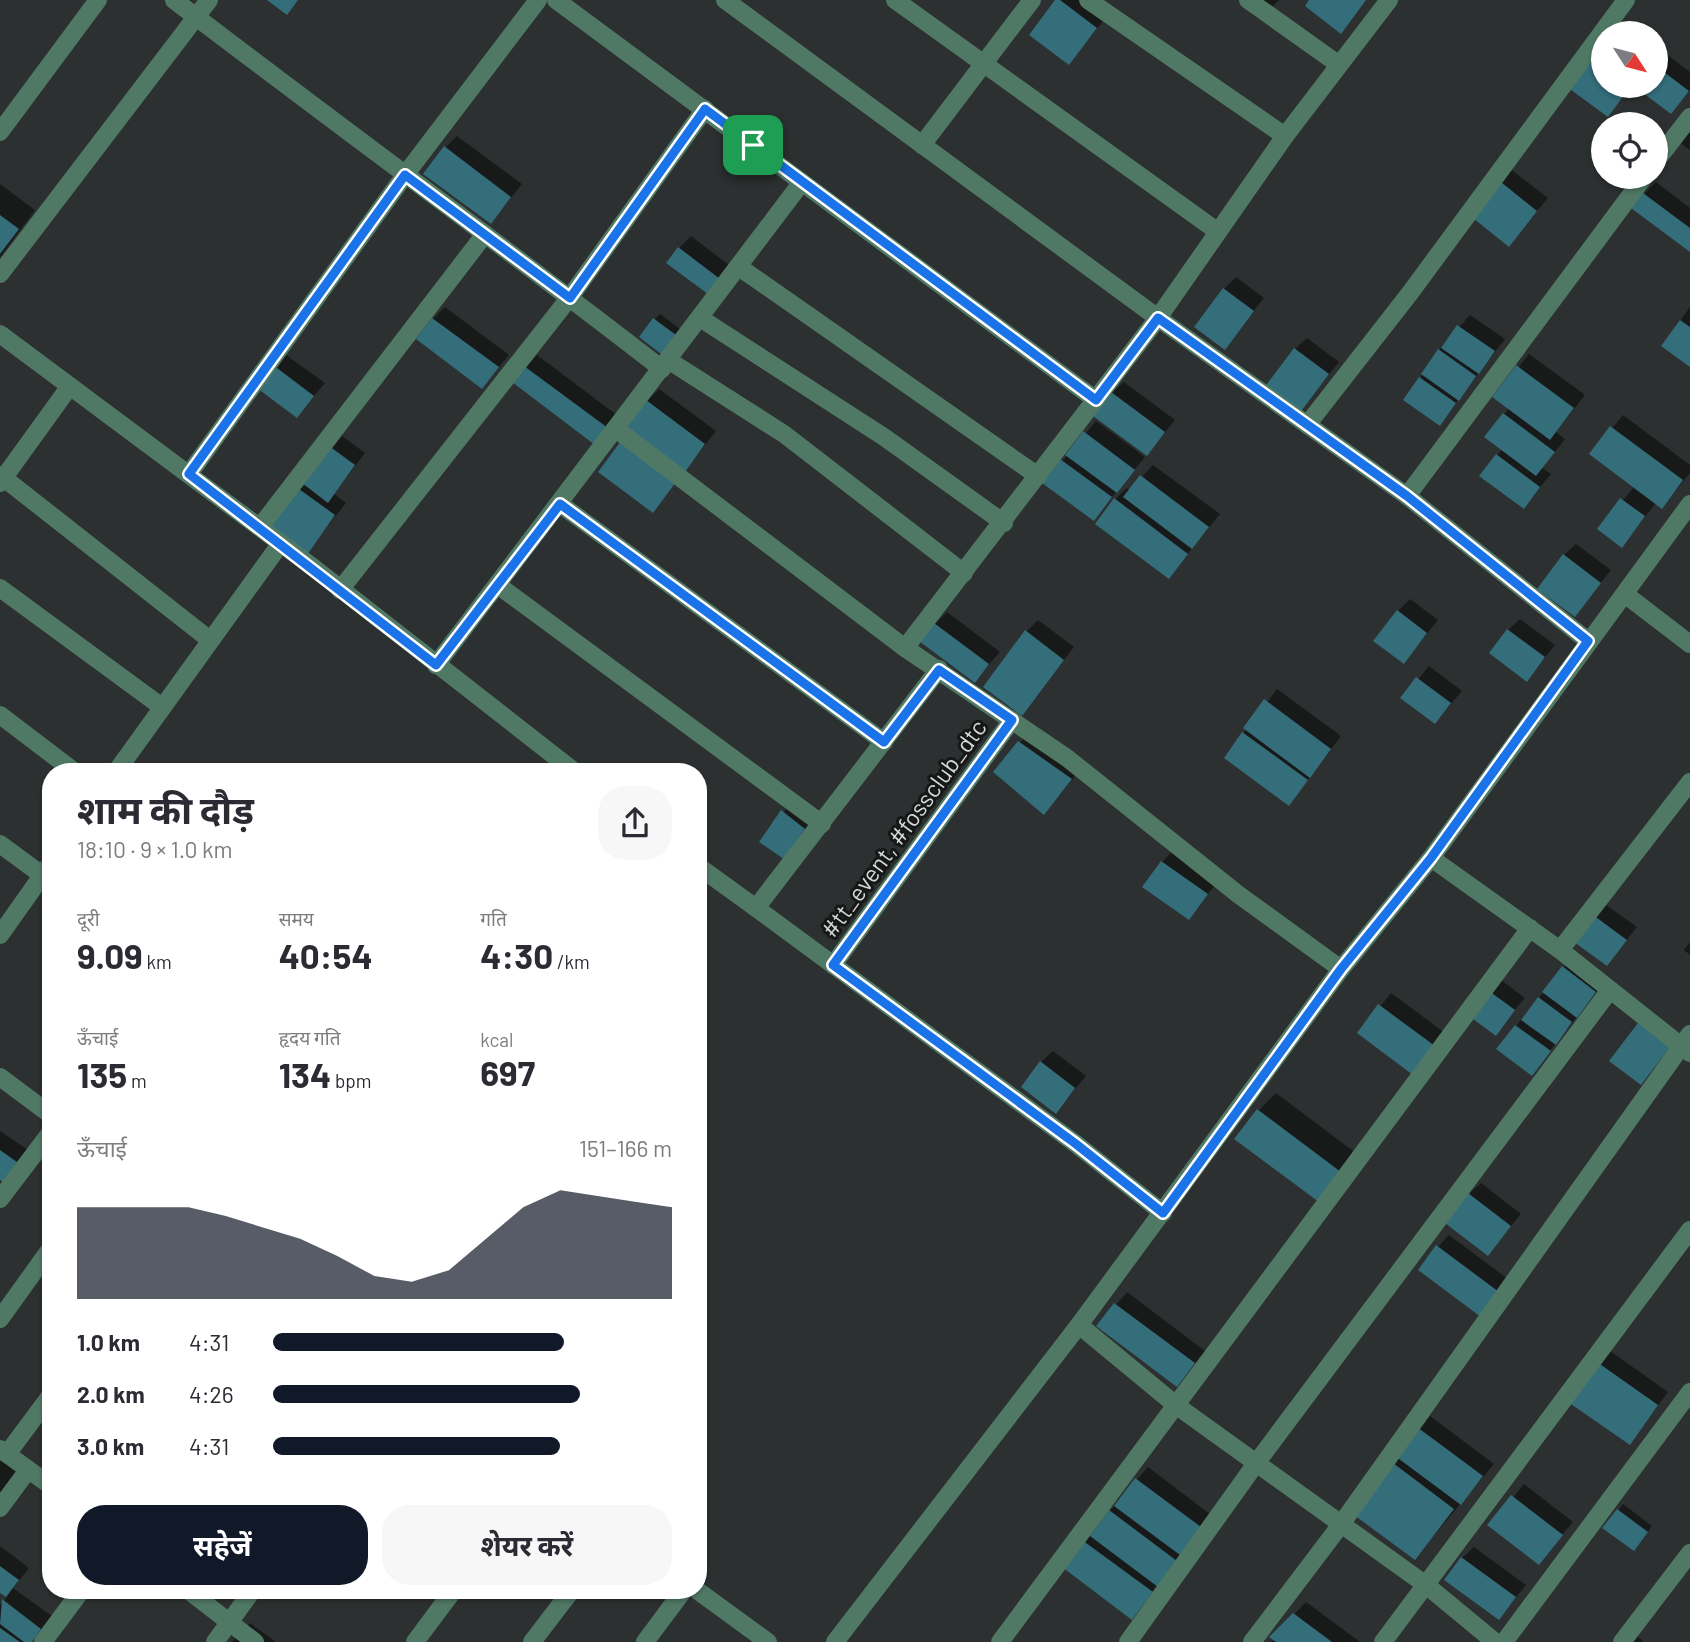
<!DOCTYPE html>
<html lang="hi">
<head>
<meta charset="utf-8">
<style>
	:root { --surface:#fff; --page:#f7f7f7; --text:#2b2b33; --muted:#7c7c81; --accent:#111827 }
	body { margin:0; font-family:Barlow,"Noto Sans Devanagari",sans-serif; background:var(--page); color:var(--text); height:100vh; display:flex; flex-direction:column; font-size:26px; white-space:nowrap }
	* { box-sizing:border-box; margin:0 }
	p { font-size:23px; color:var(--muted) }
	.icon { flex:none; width:38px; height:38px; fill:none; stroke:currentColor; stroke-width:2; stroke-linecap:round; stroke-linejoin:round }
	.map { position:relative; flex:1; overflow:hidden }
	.drawer { position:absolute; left:42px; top:763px; width:665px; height:836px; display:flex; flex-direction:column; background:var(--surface); border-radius:28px; box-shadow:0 2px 5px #0004 }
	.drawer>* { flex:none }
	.needle { width:46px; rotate:126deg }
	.fabs { position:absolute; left:1591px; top:21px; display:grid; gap:14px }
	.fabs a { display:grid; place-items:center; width:77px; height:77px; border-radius:50%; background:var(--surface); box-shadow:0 2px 5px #0004; font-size:35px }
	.pin { position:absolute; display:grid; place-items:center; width:60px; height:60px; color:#fff; margin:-30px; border-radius:14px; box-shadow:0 4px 10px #0006 }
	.round { display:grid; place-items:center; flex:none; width:74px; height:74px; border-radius:28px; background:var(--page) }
	.headline { display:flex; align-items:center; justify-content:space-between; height:119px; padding:0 35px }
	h1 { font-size:38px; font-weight:700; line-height:52px }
	.stats { display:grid; grid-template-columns:repeat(3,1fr); gap:10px; height:119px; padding:7px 35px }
	.stats div { display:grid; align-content:center }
	.stats b { font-size:35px; font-weight:700 }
	.stats small { font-size:19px; font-weight:400 }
	.stats p { font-size:19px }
	.chart { height:196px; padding:14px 35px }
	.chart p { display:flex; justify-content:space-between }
	.chart svg { width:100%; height:126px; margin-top:7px; fill:var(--accent); opacity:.7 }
	.cta { display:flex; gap:14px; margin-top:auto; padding:14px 35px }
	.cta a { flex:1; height:80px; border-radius:28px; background:var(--accent); color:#fff; font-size:28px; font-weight:700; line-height:80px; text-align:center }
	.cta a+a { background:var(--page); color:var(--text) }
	ul { padding:0 35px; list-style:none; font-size:23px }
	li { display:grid; grid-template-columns:112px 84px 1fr; align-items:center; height:52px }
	li i { height:18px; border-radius:9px; background:var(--accent) }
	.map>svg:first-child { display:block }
</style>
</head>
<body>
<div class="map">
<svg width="1690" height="1642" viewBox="0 0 1690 1642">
	<rect width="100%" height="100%" fill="#2d3030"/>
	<g fill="#0007">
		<path d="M1057,0H1087L1108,15L1069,63Z"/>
		<path d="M1260,0H1279L1271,8Z"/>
		<path d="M1623,21L1639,33H1610Z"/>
		<path d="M1603,43V86H1632L1608,115L1570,87Z"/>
		<path d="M1665,53L1690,72V90L1671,111L1638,86H1656V63Z"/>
		<path d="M1690,127V150L1679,142Z"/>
		<path d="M457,136L522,184L491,222L445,148Z"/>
		<path d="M1509,168L1548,198L1509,244L1470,214Z"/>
		<path d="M1656,182L1690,208V250L1644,194Z"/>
		<path d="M0,184L35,210L0,257Z"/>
		<path d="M691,236L734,269L724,283L679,248Z"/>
		<path d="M1236,277L1264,298L1224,348V289Z"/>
		<path d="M445,307L509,355L482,387L433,319Z"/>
		<path d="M1690,307V365L1663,345Z"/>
		<path d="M660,314L684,332L670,350L655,319Z"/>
		<path d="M1470,315L1505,339L1440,423L1406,400L1439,350Z"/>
		<path d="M1307,338L1339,362L1298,412L1295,349Z"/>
		<path d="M1529,354L1585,395L1556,432L1565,439L1542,468L1551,474L1524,506L1497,455L1503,449L1504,414L1510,408L1495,396Z"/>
		<path d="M286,355L325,383L297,416L275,366Z"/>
		<path d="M537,355L618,416L607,431L514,382Z"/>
		<path d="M1124,382L1175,420L1147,454L1112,393Z"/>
		<path d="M659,389L716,431L653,511L622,442L647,401Z"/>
		<path d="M1623,415L1690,465V473L1662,507L1656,503L1621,546L1599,529L1635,486L1591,454Z"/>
		<path d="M1096,421L1145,457L1094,519L1045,482Z"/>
		<path d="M342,436L365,453L334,494L346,503L306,553L300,490Z"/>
		<path d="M1153,465L1220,514L1169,577L1112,502L1127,488L1130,490Z"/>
		<path d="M1576,544L1611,570L1575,615L1564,555Z"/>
		<path d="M1410,599L1438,620L1404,662L1398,611Z"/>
		<path d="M947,612L1000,652L975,680L935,624Z"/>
		<path d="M1520,619L1555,645L1527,679L1508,630Z"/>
		<path d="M1038,620L1074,647L1022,714L1026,632Z"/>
		<path d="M1429,666L1462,691L1435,722L1403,698Z"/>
		<path d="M1277,689L1341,736L1289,804L1244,733Z"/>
		<path d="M1031,730L1082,767L1055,801L996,772Z"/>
		<path d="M794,799L815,816L796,845L762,841Z"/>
		<path d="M1174,850L1218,881L1189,918L1162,862Z"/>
		<path d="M1606,905L1637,927L1607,964L1576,941Z"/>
		<path d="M1690,942V955L1684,950Z"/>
		<path d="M1574,955L1607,979L1532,1073L1516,1026Z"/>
		<path d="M1501,980L1525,998L1495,1033L1490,992Z"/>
		<path d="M1391,993L1445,1033L1424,1061L1359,1033Z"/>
		<path d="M1053,1051L1086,1076L1056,1111L1041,1062Z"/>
		<path d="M1276,1093L1357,1154L1336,1182L1258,1111Z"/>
		<path d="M0,1131L28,1150L15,1168L0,1178Z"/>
		<path d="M1481,1183L1521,1214L1488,1254L1469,1194Z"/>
		<path d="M1449,1235L1509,1280L1493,1303L1438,1247Z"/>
		<path d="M1127,1292L1205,1351L1177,1385L1098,1326Z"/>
		<path d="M1610,1351L1668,1392L1629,1443L1571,1402Z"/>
		<path d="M1430,1416L1494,1464L1415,1558L1394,1464Z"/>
		<path d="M0,1452L20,1468L0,1495Z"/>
		<path d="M1148,1467L1211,1515L1132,1617L1084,1541Z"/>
		<path d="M1524,1484L1573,1522L1538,1563L1490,1525Z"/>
		<path d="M1623,1504L1652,1526L1639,1544L1605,1528Z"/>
		<path d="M0,1546L29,1568L13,1588L52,1616L32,1642H0V1605L8,1596L0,1591Z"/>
		<path d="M1474,1547L1526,1585L1499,1618L1462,1558Z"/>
		<path d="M1306,1602L1360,1642H1272L1275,1639L1272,1637Z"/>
		<path d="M250,1623L276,1642H232Z"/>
		<path d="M1638,1637L1644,1642H1633Z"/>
	</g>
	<g fill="#346e7b">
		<path d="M267,0H298L287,15Z"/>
		<path d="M1055,0H1060L1097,28L1069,65L1029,35Z"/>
		<path d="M1309,0H1366L1341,34L1305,6Z"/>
		<path d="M1590,57L1603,67V86L1630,87L1608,117L1567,87Z"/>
		<path d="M1656,66L1689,91L1671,114L1634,86H1656Z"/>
		<path d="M444,146L511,197L491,224L423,174Z"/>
		<path d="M1496,178L1537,211L1509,247L1468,214Z"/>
		<path d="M1643,193L1690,228V252L1631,208Z"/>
		<path d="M0,215L19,229L0,254Z"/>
		<path d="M678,247L724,282L712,297L666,263Z"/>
		<path d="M1223,288L1254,311L1225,350L1194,327Z"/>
		<path d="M432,318L499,367L482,389L416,339Z"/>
		<path d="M653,318L680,338L665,357L639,337Z"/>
		<path d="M1680,320L1690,327V367L1661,346Z"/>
		<path d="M1457,325L1495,351L1479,374L1441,348Z"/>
		<path d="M1294,348L1329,374L1299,414L1264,388Z"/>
		<path d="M1438,349L1476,376L1459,401L1421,374Z"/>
		<path d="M273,365L314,396L297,418L257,388Z"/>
		<path d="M1516,365L1574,408L1550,440L1492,397Z"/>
		<path d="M524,366L608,428L595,445L512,382Z"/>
		<path d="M1419,377L1456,403L1440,426L1403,400Z"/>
		<path d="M1111,392L1165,432L1147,456L1093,416Z"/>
		<path d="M646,400L705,444L685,472L625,428Z"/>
		<path d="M1503,413L1555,452L1536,476L1484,437Z"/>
		<path d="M1610,426L1683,480L1662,509L1589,454Z"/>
		<path d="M1083,431L1135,470L1117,493L1065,455Z"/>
		<path d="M621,441L676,482L653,513L598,472Z"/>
		<path d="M329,446L355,465L328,503L302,483Z"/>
		<path d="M1496,454L1540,487L1524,509L1479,476Z"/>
		<path d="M1060,459L1112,497L1094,521L1042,483Z"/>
		<path d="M1140,475L1209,527L1192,549L1123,497Z"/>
		<path d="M299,489L335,515L307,555L269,528Z"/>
		<path d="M1114,498L1188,554L1169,579L1095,524Z"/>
		<path d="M1620,498L1645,516L1622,548L1597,529Z"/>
		<path d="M1563,554L1601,583L1575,617L1537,589Z"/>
		<path d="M1397,610L1427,633L1404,664L1373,641Z"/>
		<path d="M934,623L989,664L975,683L919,641Z"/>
		<path d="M1507,629L1545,657L1527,682L1489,653Z"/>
		<path d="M1025,630L1064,660L1022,716L983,687Z"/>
		<path d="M1416,677L1451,703L1435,724L1400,698Z"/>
		<path d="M1264,699L1331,749L1310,778L1243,728Z"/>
		<path d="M1242,732L1308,780L1289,806L1224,758Z"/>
		<path d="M1018,741L1072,779L1044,815L993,772Z"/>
		<path d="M781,810L805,829L784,859L759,842Z"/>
		<path d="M1161,861L1208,894L1189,920L1142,887Z"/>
		<path d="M1593,915L1627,940L1607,966L1574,942Z"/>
		<path d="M1562,966L1596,992L1577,1018L1542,992Z"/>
		<path d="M1489,991L1515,1010L1496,1036L1469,1016Z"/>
		<path d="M1538,997L1572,1022L1556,1045L1521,1020Z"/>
		<path d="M1378,1004L1435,1046L1413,1075L1357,1033Z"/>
		<path d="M1638,1023L1670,1047L1641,1085L1609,1061Z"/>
		<path d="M1515,1025L1551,1051L1532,1076L1496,1049Z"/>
		<path d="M1040,1061L1075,1088L1056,1114L1021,1087Z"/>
		<path d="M1257,1109L1341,1172L1319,1202L1234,1139Z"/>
		<path d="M0,1150L17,1162L3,1182L0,1180Z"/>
		<path d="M1468,1193L1511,1226L1488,1256L1445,1223Z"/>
		<path d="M1436,1245L1499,1292L1481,1317L1418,1270Z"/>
		<path d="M1114,1303L1195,1363L1177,1387L1096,1326Z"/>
		<path d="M1597,1362L1658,1405L1630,1445L1568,1402Z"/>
		<path d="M1417,1427L1483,1476L1461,1505L1395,1456Z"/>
		<path d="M1393,1463L1454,1509L1415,1560L1354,1515Z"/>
		<path d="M1135,1478L1201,1527L1180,1555L1114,1506Z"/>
		<path d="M1511,1495L1563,1535L1539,1565L1487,1525Z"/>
		<path d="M1617,1509L1648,1532L1634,1551L1602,1528Z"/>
		<path d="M1109,1510L1177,1561L1158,1587L1090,1536Z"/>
		<path d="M1082,1540L1153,1592L1132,1620L1062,1567Z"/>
		<path d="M1461,1557L1516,1597L1499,1620L1444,1580Z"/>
		<path d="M0,1566L19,1580L6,1597L0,1593Z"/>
		<path d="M2,1599L41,1629L32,1642H24L0,1624Z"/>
		<path d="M1293,1613L1332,1642H1276L1269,1637Z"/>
		<path d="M0,1628L20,1642H0Z"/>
	</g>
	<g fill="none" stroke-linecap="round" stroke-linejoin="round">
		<g stroke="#507965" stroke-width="18">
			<path d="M174,0C336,124 501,244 662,369"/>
			<path d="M556,0L1096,400"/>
			<path d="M725,0L1158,318L1407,496L1588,641"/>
			<path d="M895,0L1217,231"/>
			<path d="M1088,0L1285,136"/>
			<path d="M1248,0L1338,64"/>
			<path d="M0,132L98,0"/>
			<path d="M922,145L1032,0"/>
			<path d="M1656,161L1690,117"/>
			<path d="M739,267L1038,476"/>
			<path d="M0,274L209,0"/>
			<path d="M700,318L884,437L1004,523"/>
			<path d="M0,334L314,568L575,772"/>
			<path d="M668,360L784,434L964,573"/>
			<path d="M1307,425L1410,293L1626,0"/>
			<path d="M616,429L905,648L1067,758L1239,895L1341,969"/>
			<path d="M189,474L405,175L538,0"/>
			<path d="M0,475L210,640"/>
			<path d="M0,483L70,386"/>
			<path d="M1407,496L1644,177"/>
			<path d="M560,504L884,742"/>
			<path d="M260,527L485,234"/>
			<path d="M499,586L822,824"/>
			<path d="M0,588L162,707"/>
			<path d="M340,590L570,297L705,109"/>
			<path d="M1626,595L1690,644"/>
			<path d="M905,648L1158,318L1285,136L1389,0"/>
			<path d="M436,665L802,182"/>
			<path d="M0,715L75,772"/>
			<path d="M116,772L281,543"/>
			<path d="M0,844L42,875"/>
			<path d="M1431,858L1560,950L1690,1053"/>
			<path d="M698,866L756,908L939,669"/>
			<path d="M756,908L1076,1144L1163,1213"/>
			<path d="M0,935L51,863"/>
			<path d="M1560,950L1690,782"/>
			<path d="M833,965L1012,720"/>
			<path d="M0,1077L51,1115"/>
			<path d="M0,1199L51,1132"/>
			<path d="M0,1319L51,1248"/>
			<path d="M1079,1325L1177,1406L1426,1585L1495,1642"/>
			<path d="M0,1449L51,1486"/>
			<path d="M7,1454L51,1395"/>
			<path d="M0,1508L28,1470"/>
			<path d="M189,1591L255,1642"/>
			<path d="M698,1591L768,1642"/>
			<path d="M43,1642L81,1591"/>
			<path d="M215,1642L252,1591"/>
			<path d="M415,1642L453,1591"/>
			<path d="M532,1642L571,1591"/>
			<path d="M645,1642L683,1591"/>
			<path d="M835,1642L1079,1325L1341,969L1431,858L1690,504"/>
			<path d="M1000,1642L1530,928"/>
			<path d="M1128,1642L1257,1462L1610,990"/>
			<path d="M1252,1642L1342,1523L1690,1034"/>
			<path d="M1383,1642L1690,1230"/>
			<path d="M1504,1642L1690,1392"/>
			<path d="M1622,1642L1690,1553"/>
		</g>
	</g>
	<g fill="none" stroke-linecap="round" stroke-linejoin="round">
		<g stroke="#fff" stroke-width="14">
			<path id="route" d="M705,109L1096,400L1158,318L1407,496L1588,641L1431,858L1341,969L1163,1213L1076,1144L833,965L1012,720L939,670L884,742L560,504L436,665L189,474L405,175L570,298Z"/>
		</g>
		<use href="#route" stroke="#1a73e8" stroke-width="9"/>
	</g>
	<g text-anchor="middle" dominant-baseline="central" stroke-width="6" stroke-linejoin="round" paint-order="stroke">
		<g font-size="24" fill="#d6d8d8" stroke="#161818">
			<text transform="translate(903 828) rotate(-54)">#tt_event, #fossclub_dtc</text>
		</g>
	</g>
</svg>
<div class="fabs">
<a><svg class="needle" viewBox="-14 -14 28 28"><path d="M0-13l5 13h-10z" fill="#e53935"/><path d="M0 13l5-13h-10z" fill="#7c7c81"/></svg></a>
<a><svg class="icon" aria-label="locate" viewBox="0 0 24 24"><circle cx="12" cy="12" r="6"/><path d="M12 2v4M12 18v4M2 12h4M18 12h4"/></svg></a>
</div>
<div class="pin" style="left:753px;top:145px;background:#1e9e55"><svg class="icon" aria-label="arrive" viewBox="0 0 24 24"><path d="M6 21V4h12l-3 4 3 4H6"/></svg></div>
<section class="drawer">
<div class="headline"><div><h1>शाम की दौड़</h1><p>18:10 · 9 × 1.0 km</p></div><a class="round"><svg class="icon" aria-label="share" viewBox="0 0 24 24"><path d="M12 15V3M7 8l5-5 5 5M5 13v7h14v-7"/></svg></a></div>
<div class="stats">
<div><p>दूरी</p><b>9.09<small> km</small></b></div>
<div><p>समय</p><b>40:54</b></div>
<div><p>गति</p><b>4:30<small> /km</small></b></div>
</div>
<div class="stats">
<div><p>ऊँचाई</p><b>135<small> m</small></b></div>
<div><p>हृदय गति</p><b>134<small> bpm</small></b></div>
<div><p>kcal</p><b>697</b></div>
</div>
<div class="chart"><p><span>ऊँचाई</span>151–166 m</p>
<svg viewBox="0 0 160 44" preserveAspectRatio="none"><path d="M0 44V12L10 12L20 12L30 12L40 15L50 19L60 23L70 29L80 36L90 38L100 34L110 23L120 12L130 6L140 8L150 10L160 12V44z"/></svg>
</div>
<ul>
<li><b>1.0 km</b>4:31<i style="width:73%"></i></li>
<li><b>2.0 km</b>4:26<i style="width:77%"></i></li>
<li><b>3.0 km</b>4:31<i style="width:72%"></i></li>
</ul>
<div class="cta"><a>सहेजें</a><a>शेयर करें</a></div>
</section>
</div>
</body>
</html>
